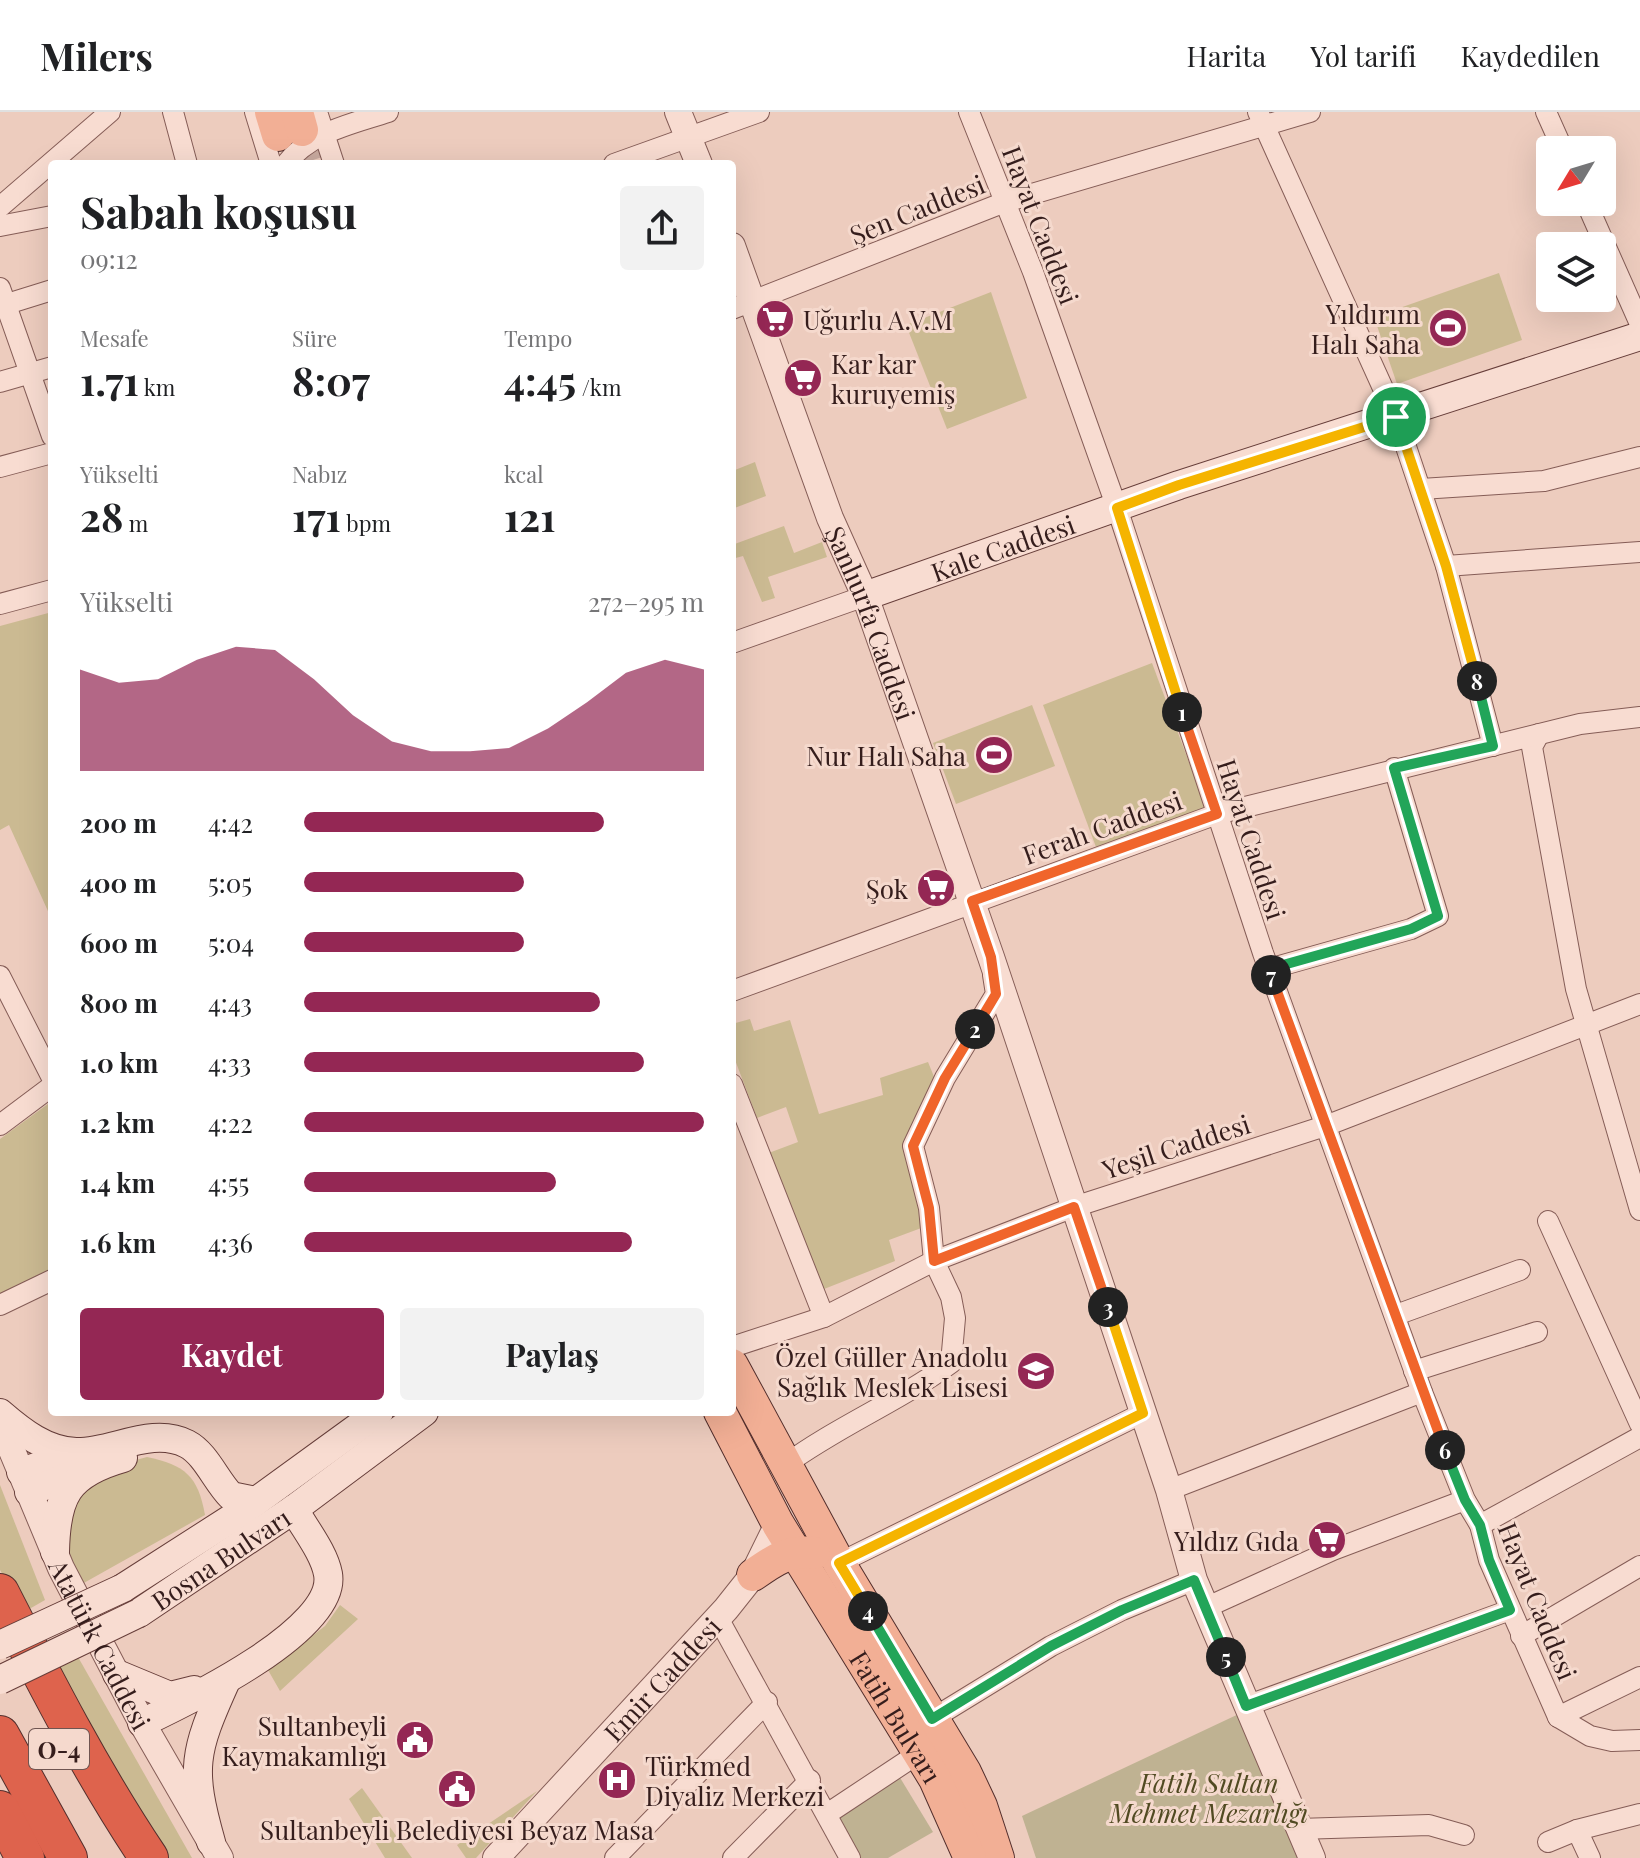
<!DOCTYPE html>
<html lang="tr">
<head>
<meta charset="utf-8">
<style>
	:root { --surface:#fff; --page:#f2f2f2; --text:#202124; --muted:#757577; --line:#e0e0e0; --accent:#942754 }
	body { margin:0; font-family:"Playfair Display",serif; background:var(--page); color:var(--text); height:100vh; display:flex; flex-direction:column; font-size:30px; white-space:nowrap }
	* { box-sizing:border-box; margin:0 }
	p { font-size:26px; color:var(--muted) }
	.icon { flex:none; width:44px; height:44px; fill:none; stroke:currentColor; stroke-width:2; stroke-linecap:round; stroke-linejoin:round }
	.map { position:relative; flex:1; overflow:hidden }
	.drawer { position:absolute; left:48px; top:48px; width:688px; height:1256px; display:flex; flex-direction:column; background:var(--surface); border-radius:8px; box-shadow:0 8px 32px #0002 }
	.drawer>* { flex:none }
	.needle { width:52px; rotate:232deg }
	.tools { position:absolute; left:1536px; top:24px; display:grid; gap:16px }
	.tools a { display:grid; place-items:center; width:80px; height:80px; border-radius:8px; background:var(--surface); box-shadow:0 8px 32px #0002; font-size:40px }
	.pin { position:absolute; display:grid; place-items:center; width:68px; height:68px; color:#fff; margin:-34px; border:4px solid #fff; border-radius:50%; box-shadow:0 2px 8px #0007 }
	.km { position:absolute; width:40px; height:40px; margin:-20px; border-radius:50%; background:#222; color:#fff; font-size:22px; line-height:40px; text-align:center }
	.round { display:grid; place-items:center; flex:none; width:84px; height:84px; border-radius:8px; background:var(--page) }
	.head { display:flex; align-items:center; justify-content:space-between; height:136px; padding:0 32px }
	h1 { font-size:44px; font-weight:700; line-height:60px }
	.stats { display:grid; grid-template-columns:repeat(3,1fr); gap:12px; height:136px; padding:8px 32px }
	.stats div { display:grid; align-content:center }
	.stats b { font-size:40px; font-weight:700 }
	.stats small { font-size:22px; font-weight:400 }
	.stats p { font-size:22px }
	.chart { height:224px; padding:16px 32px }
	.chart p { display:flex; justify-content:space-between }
	.chart svg { width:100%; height:144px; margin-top:8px; fill:var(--accent); opacity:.7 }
	.cta { display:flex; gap:16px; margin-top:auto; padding:16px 32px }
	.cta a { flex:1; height:92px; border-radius:8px; background:var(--accent); color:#fff; font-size:32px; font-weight:700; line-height:92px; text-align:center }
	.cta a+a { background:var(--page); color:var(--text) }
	ul { padding:0 32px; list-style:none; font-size:26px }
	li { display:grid; grid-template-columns:128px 96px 1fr; align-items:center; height:60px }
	li i { height:20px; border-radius:10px; background:var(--accent) }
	header { display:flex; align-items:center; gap:48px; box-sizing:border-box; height:112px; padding:0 40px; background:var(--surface); border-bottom:2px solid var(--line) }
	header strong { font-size:38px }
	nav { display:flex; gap:44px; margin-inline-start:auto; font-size:28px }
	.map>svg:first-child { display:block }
</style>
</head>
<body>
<header>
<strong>Milers</strong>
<nav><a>Harita</a><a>Yol tarifi</a><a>Kaydedilen</a></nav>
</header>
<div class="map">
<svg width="1640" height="1746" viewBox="0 0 1640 1746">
	<rect width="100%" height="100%" fill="#edccbe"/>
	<g fill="#cbba92">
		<path d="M1499,161L1522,228L1397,272L1374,205Z"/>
		<path d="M991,180L1027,286L947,317L906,213Z"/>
		<path d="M732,350L735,358L755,350L766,384L732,397Z"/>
		<path d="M784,414L794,441L822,430L827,445L768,465L775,486L762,490L743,444L732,447V433Z"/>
		<path d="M52,500V808L9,713L0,718V514Z"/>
		<path d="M1152,551L1206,696L1096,735L1043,593Z"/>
		<path d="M1032,593L1055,654L956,692L933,631Z"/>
		<path d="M750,907L754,919L790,908L819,1002L883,983L880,966L928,950L937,972L907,1039L924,1115L889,1128L895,1149L819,1179L766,1042L798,1030L786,995L757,1006L732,940V912Z"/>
		<path d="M52,989V1159L0,1186V1027Z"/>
		<path d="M147,1345C185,1353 198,1364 205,1403L82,1472L56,1412L88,1361Z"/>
		<path d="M0,1373L45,1488L24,1500L0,1458Z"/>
		<path d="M340,1493L358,1507L280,1579L268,1558L325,1514Z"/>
		<path d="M78,1545L192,1746H167L52,1557Z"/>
		<path d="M362,1676L412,1746H385L349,1687Z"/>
		<path d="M537,1679L476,1746H466L457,1733Z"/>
	</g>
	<g fill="#bfb292">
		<path d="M1243,1600L1299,1746H1036L1022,1704Z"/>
		<path d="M899,1664L933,1720L888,1746H860L837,1700Z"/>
	</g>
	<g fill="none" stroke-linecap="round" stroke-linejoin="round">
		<path stroke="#c8a99e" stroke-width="32" stroke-dasharray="32 16" stroke-linecap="butt" d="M302,18L313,52"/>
		<g stroke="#855d57" stroke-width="22">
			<g id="minor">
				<path d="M173,0L187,52"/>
				<path d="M255,0L271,52"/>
				<path d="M317,0L334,52"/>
				<path d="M969,0L1033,160L1117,396L1263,841L1422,1280L1465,1388L1480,1413L1489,1448L1558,1605L1590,1624L1612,1629L1640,1628"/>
				<path d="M1258,0L1396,305L1446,454L1493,634"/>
				<path d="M1546,0L1563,38"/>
				<path d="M286,52C310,20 352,12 388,0"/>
				<path d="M614,52L759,0"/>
				<path d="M1586,90L1640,212"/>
				<path d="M0,95L110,0"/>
				<path d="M0,114L52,104"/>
				<path d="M0,176L52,324"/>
				<path d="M7,192L52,178"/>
				<path d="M732,197L1005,90L1310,0"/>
				<path d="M0,270L52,255"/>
				<path d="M0,355L52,341"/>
				<path d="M1421,377L1544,369L1640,345"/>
				<path d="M1446,454L1640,440"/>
				<path d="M0,492L52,478"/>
				<path d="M732,531L865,484"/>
				<path d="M1539,622L1532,635L1576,877L1640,1098"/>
				<path d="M1269,857L1411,817L1438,804L1394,656"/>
				<path d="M0,864L52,966"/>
				<path d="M732,879L1217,702L1580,612L1640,605"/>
				<path d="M732,972L824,1205"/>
				<path d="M0,1013L52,974"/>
				<path d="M1548,1109L1640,1312"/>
				<path d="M0,1193L52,1168"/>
				<path d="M1396,1203L1520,1158"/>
				<path d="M732,1235L824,1205L934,1149L1074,1095L1328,1013L1640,892"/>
				<path d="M1414,1259L1537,1220"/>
				<path d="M785,1353C838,1314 898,1290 951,1251L955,1206L951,1185L934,1149L929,1096L913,1034L945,966L996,882L993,863"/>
				<path d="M1169,1378L1422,1280"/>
				<path d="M1480,1413L1640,1325"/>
				<path d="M839,1451L1143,1301"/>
				<path d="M1205,1496L1333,1438L1465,1388"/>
				<path d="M718,1506L850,1746"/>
				<path d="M1521,1524L1640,1454"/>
				<path d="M1246,1594L1510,1498"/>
				<path d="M1558,1605L1640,1565"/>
				<path d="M932,1607L1051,1534L1122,1498L1194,1468"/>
				<path d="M827,1702L919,1641"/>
				<path d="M1298,1717L1429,1713L1464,1723"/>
				<path d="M1548,1730L1577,1718"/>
				<path d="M615,1746L767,1590"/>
				<path d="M733,1746L810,1668"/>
				<path d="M1590,1746L1577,1718L1640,1702"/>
			</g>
		</g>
		<g stroke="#855d57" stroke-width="28">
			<g id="tertiary">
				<path d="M678,0L699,52"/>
				<path id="s1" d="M732,134L830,406L865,484L991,845L1169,1378L1194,1468L1312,1746"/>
				<path id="s2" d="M0,1310L61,1456L142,1611L220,1746"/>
				<path id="s3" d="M496,1746L726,1497L753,1463L778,1412"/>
			</g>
		</g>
		<g stroke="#673e3a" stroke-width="30">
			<g id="secondary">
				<path id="s4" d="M865,484L1179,373L1640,224"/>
				<path d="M0,1301C22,1320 46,1339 76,1340C112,1341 152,1314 187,1332C206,1342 216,1369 231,1384L256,1389"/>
				<path d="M21,1360L78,1341"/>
				<path d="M29,1380L80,1360"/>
				<path d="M55,1440C56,1384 67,1362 123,1346"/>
				<path d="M123,1476L240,1401L379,1300"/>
				<path id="s5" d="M139,1501L294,1397L424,1300"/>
				<path d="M117,1562L170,1584L194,1578"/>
				<path d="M142,1611C184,1591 338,1518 328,1462C324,1440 304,1416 294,1397"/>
				<path d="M211,1730C190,1656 194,1640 225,1571"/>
			</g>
		</g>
		<g stroke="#532e2c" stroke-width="34">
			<g id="primary">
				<path d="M271,0L278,23"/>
				<path d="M297,0L302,18"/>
				<path d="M732,1253L839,1451L965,1660L981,1694L998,1746"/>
				<path id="s6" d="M720,1300L778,1412L935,1667L970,1746"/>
				<path d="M753,1463C774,1448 788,1438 814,1441"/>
			</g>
		</g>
		<g stroke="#532e2c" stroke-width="40">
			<g id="motorway">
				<path d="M0,1481C46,1571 92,1661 149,1746"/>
				<path d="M0,1623L68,1746"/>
				<path d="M0,1698L25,1746"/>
			</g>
		</g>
		<use href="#minor" stroke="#f8dcd1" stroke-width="20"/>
		<use href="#tertiary" stroke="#f8dcd1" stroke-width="26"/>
		<use href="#secondary" stroke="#f8dcd1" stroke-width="28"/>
		<use href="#primary" stroke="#f2af95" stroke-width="32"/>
		<use href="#motorway" stroke="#de634d" stroke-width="38"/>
		<g stroke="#673e3a" stroke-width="30" stroke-linecap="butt">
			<g id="secondary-bridge">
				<path d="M0,1533L123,1476"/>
				<path d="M0,1568L139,1501"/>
			</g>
		</g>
		<use href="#secondary-bridge" stroke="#f8dcd1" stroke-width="28"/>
	</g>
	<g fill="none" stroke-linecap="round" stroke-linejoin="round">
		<g stroke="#fff" stroke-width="16">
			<path id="split-1" d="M1182,600L1117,396L1179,373L1396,305"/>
		</g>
		<g stroke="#fff" stroke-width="16">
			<path id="split-2" d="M975,917L996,882L991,845L972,789L1217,702L1182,600"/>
		</g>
		<g stroke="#fff" stroke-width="16">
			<path id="split-3" d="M975,917L945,966L913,1034L929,1096L934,1149L1074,1095L1108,1195"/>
		</g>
		<g stroke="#fff" stroke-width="16">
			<path id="split-4" d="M868,1499L839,1451L1143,1301L1108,1195"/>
		</g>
		<g stroke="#fff" stroke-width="16">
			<path id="split-5" d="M868,1499L932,1607L1051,1534L1122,1498L1194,1468L1226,1545"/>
		</g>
		<g stroke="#fff" stroke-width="16">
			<path id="split-6" d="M1226,1545L1246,1594L1510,1498L1489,1448L1480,1413L1465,1388L1445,1338"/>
		</g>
		<g stroke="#fff" stroke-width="16">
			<path id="split-7" d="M1271,863L1445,1338"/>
		</g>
		<g stroke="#fff" stroke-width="16">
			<path id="split-8" d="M1271,863L1269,857L1411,817L1438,804L1394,656L1493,634L1477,569"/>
		</g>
		<g stroke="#fff" stroke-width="16">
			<path id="split-9" d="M1396,305L1446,454L1477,569"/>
		</g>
		<use href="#split-1" stroke="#f5b400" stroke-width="10"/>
		<use href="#split-2" stroke="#f0652b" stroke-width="10"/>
		<use href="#split-3" stroke="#f0652b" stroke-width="10"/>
		<use href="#split-4" stroke="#f5b400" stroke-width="10"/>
		<use href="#split-5" stroke="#22a559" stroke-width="10"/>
		<use href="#split-6" stroke="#22a559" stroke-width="10"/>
		<use href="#split-7" stroke="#f0652b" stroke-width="10"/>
		<use href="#split-8" stroke="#22a559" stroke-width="10"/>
		<use href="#split-9" stroke="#f5b400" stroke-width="10"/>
	</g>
	<defs>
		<g id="supermarket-disc" transform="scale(2)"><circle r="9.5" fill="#942754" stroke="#f5d9cd"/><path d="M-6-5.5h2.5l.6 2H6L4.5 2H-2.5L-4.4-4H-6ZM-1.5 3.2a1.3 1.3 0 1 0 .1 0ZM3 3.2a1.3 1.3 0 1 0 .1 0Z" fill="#fff"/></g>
		<g id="stadium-disc" transform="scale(2)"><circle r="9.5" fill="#942754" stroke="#f5d9cd"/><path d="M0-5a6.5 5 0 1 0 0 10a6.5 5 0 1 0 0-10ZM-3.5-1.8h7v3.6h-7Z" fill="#fff"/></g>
		<g id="school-disc" transform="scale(2)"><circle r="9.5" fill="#942754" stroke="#f5d9cd"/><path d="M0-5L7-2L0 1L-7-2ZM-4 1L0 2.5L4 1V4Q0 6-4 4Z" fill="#fff"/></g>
		<g id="civic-disc" transform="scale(2)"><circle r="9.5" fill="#942754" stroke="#f5d9cd"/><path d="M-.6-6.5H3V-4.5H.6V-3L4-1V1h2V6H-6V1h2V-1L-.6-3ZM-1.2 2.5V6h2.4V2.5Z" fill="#fff"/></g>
		<g id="hospital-disc" transform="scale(2)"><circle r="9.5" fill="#942754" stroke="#f5d9cd"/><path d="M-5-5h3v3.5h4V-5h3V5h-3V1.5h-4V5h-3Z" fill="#fff"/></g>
	</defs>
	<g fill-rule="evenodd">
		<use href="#supermarket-disc" x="775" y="207"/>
		<use href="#stadium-disc" x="1448" y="216"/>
		<use href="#supermarket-disc" x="803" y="266"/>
		<use href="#stadium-disc" x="994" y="643"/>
		<use href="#supermarket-disc" x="936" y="776"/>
		<use href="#school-disc" x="1036" y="1259"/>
		<use href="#supermarket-disc" x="1327" y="1428"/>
		<use href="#civic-disc" x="415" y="1628"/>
		<use href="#hospital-disc" x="617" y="1668"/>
		<use href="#civic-disc" x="457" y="1677"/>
	</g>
	<g text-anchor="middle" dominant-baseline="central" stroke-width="6" stroke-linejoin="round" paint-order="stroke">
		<rect fill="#f5d9cd" stroke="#6f5551" stroke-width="2" x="29" y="1617" width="60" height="40" rx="6"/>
		<g font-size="24" font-weight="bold" fill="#351d1c">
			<text x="59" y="1637">O-4</text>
		</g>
		<g font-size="26" fill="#351d1c" stroke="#f5d9cd">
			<text transform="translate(917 97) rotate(-22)">Şen Caddesi</text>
			<text transform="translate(1041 113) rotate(69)">Hayat Caddesi</text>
			<text stroke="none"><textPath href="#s4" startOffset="146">Kale Caddesi</textPath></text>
			<text stroke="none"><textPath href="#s1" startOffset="402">Şanlıurfa Caddesi</textPath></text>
			<text transform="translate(1102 715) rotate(-20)">Ferah Caddesi</text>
			<text transform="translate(1252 727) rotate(72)">Hayat Caddesi</text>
			<text transform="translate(1176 1034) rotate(-18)">Yeşil Caddesi</text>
			<text stroke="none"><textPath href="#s5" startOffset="98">Bosna Bulvarı</textPath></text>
			<text transform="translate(1538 1489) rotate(68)">Hayat Caddesi</text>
			<text stroke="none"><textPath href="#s2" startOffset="244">Atatürk Caddesi</textPath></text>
			<text stroke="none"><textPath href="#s3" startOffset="244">Emir Caddesi</textPath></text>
			<text stroke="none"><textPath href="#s6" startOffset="352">Fatih Bulvarı</textPath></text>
		</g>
		<g font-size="26" fill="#351d1c" stroke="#f5d9cd" text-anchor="end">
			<text x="1420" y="201">Yıldırım<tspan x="1420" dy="30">Halı Saha</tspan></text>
			<text x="803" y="207" text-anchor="start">Uğurlu A.V.M</text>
			<text x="831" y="251" text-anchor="start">Kar kar<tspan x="831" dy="30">kuruyemiş</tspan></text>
			<text x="966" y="643">Nur Halı Saha</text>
			<text x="908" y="776">Şok</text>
			<text x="1008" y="1244">Özel Güller Anadolu<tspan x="1008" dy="30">Sağlık Meslek Lisesi</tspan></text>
			<text x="1299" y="1428">Yıldız Gıda</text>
			<text x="387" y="1613">Sultanbeyli<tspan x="387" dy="30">Kaymakamlığı</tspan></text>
			<text x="645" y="1653" text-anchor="start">Türkmed<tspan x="645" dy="30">Diyaliz Merkezi</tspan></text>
			<text x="457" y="1717" text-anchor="middle">Sultanbeyli Belediyesi Beyaz Masa</text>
		</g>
		<g font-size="26" font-style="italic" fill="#514a22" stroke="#f5d9cd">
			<text x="1209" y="1670">Fatih Sultan<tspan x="1209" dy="30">Mehmet Mezarlığı</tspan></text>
		</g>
	</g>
</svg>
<div class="tools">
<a><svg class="needle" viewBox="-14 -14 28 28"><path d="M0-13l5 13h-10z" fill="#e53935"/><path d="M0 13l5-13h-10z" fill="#757577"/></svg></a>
<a><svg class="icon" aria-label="layers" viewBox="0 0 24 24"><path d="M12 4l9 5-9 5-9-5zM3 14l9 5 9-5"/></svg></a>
</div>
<div class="pin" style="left:1396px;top:305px;background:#1e9e55"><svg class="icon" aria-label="arrive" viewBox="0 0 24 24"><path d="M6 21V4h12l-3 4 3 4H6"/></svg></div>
<b class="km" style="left:1182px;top:600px">1</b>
<b class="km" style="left:975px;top:917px">2</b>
<b class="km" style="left:1108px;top:1195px">3</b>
<b class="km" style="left:868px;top:1499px">4</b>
<b class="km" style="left:1226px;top:1545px">5</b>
<b class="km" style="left:1445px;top:1338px">6</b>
<b class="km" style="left:1271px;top:863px">7</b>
<b class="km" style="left:1477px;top:569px">8</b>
<section class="drawer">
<div class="head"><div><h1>Sabah koşusu</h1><p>09:12</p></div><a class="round"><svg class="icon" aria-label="share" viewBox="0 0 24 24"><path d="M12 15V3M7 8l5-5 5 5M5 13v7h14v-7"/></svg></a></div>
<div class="stats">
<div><p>Mesafe</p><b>1.71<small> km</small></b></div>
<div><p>Süre</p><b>8:07</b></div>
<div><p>Tempo</p><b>4:45<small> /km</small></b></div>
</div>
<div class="stats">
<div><p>Yükselti</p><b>28<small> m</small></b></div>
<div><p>Nabız</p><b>171<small> bpm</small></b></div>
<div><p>kcal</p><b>121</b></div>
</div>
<div class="chart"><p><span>Yükselti</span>272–295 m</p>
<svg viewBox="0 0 160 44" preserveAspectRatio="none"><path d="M0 44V13L10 17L20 16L30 10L40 6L50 7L60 16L70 27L80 35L90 38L100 38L110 37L120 31L130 23L140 14L150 10L160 13V44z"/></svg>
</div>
<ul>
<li><b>200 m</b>4:42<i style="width:75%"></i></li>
<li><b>400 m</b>5:05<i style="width:55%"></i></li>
<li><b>600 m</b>5:04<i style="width:55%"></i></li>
<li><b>800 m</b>4:43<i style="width:74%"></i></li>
<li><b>1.0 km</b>4:33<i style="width:85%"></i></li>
<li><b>1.2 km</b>4:22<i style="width:100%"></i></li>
<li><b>1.4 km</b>4:55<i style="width:63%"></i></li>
<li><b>1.6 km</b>4:36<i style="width:82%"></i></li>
</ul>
<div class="cta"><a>Kaydet</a><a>Paylaş</a></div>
</section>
</div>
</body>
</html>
